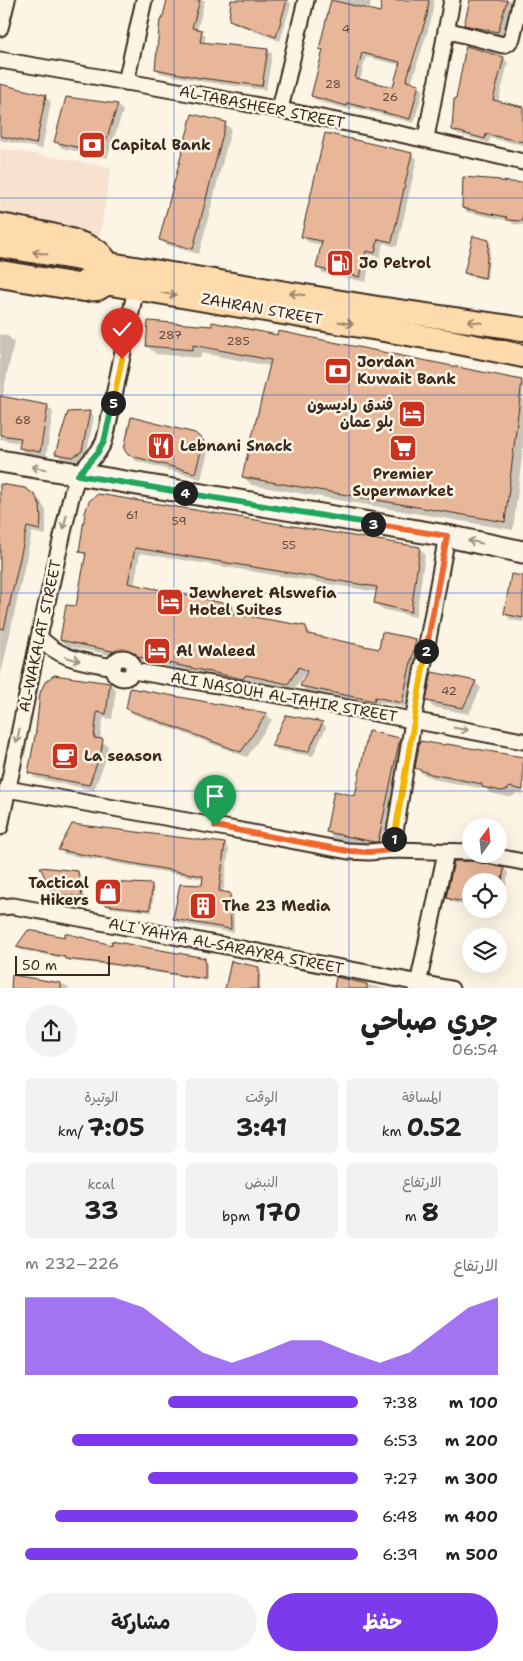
<!DOCTYPE html>
<html lang="ar">
<head>
<meta charset="utf-8">
<style>
	:root { --surface:#fff; --page:#f2f2f2; --text:#222; --muted:#767676; --accent:#7c3aed }
	body { margin:0; font-family:"Shantell Sans","Playpen Sans Arabic",sans-serif; background:var(--page); color:var(--text); direction:rtl; height:100vh; display:flex; flex-direction:column; font-size:19px; white-space:nowrap }
	* { box-sizing:border-box; margin:0 }
	p { font-size:16px; color:var(--muted) }
	.icon { flex:none; width:28px; height:28px; fill:none; stroke:currentColor; stroke-width:2; stroke-linecap:round; stroke-linejoin:round }
	.map { position:relative; height:988px; overflow:hidden; direction:ltr }
	.drawer { display:flex; flex-direction:column; background:var(--surface); flex:1 }
	.drawer>* { flex:none }
	.needle { width:32px; rotate:15deg }
	.buttons { position:absolute; left:462px; top:818px; display:grid; gap:10px }
	.buttons a { display:grid; place-items:center; width:45px; height:45px; border-radius:50%; background:var(--surface); box-shadow:0 5px 20px #0002; font-size:25px }
	.scale { position:absolute; left:15px; bottom:12px; width:95px; box-sizing:border-box; padding-left:5px; border:2px solid #3b2a1e; border-top:0; font-size:14px; line-height:18px; white-space:nowrap; color:#3b2a1e; -webkit-text-stroke:4px #fcf5e5; paint-order:stroke }
	.pin { position:absolute; display:grid; place-items:center; width:42px; height:42px; color:#fff; margin:-51px -21px; border-radius:50% 50% 50% 0; rotate:-45deg; box-shadow:0 0 5px #0007 }
	.pin .icon { rotate:45deg }
	.km { position:absolute; width:25px; height:25px; margin:-12px; border-radius:50%; background:#222; color:#fff; font-size:14px; line-height:25px; text-align:center }
	.round { display:grid; place-items:center; flex:none; width:52px; height:52px; border-radius:26px; background:var(--page) }
	.overview { display:flex; align-items:center; justify-content:space-between; height:85px; padding:0 25px }
	h1 { font-size:28px; font-weight:700; line-height:38px }
	.figures { display:grid; grid-template-columns:repeat(3,1fr); gap:8px; height:85px; padding:5px 25px }
	.figures div { display:grid; align-content:center; border-radius:8px; background:var(--page); text-align:center }
	.figures b { font-size:25px; font-weight:700 }
	.figures small { font-size:14px; font-weight:400 }
	.figures p { font-size:14px }
	.chart { height:140px; padding:10px 25px }
	.chart p { display:flex; justify-content:space-between }
	.chart svg { width:100%; height:90px; margin-top:5px; fill:var(--accent); opacity:.7 }
	.primary-button { display:flex; gap:10px; margin-top:auto; padding:10px 25px }
	.primary-button a { flex:1; height:58px; border-radius:30px; background:var(--accent); color:#fff; font-size:20px; font-weight:700; line-height:58px; text-align:center }
	.primary-button a+a { background:var(--page); color:var(--text) }
	ul { padding:0 25px; list-style:none; font-size:16px }
	li { display:grid; grid-template-columns:80px 60px 1fr; align-items:center; height:38px }
	li i { height:12px; border-radius:6px; background:var(--accent) }
	.map>svg:first-child { display:block }
</style>
</head>
<body>
<div class="map">
<svg width="523" height="989" viewBox="0 0 523 989">
	<rect width="100%" height="100%" fill="#fcf5e5"/>
	<filter id="ink" filterUnits="userSpaceOnUse"><feTurbulence type="fractalNoise" baseFrequency=".02" numOctaves="2"/><feDisplacementMap in="SourceGraphic" scale="10" xChannelSelector="R" yChannelSelector="G"/><feConvolveMatrix kernelMatrix="1 2 1 2 8 2 1 2 1" color-interpolation-filters="sRGB"/></filter>
	<g filter="url(#ink)">
		<path fill="#f6e2ce" d="M0,148L111,167L100,235L0,216Z"/>
		<g fill="#0003" fill-rule="evenodd">
			<path d="M168,0H205L197,30L201,31L206,36L204,43L268,50L272,54L266,90L205,82L160,73L156,68Z"/>
			<path d="M232,0H287L291,4L280,41L235,24L230,19Z"/>
			<path d="M332,0H371L367,28L377,30L384,0H434L431,20L411,84L418,85L423,90L414,123L352,107L351,110L317,101L312,96L324,52L320,48ZM366,57L400,65L394,89L360,80Z"/>
			<path d="M471,0H515L504,38L471,30L465,24Z"/>
			<path d="M504,58L508,63L498,103L523,108V145L490,138L489,143L458,134L454,129Z"/>
			<path d="M0,86L45,97L51,102L42,149L0,140Z"/>
			<path d="M117,105L123,111L107,158L62,148L56,142Z"/>
			<path d="M225,124L231,129L199,254L167,245L161,240Z"/>
			<path d="M411,154L417,159L397,247L383,243L380,257L371,255L366,282L323,273L317,267L322,245L308,242L303,236Z"/>
			<path d="M523,185V225L513,224L510,221L467,212L463,208Z"/>
			<path d="M488,241L491,244L487,280L468,276L466,273Z"/>
			<path d="M150,322L521,381L523,383V448L513,530L252,485L243,477L270,366L201,353V358L156,354L147,346Z"/>
			<path d="M0,334L8,336L14,342L2,398L47,406L53,412L46,457L26,454L20,448L21,443L0,439Z"/>
			<path d="M90,413L94,417L86,456L78,461L61,458L57,454L69,414Z"/>
			<path d="M203,442L209,448L201,479L136,461L129,455Z"/>
			<path d="M0,485L35,496L41,502L46,511V535L32,532L0,679Z"/>
			<path d="M83,532L419,548L425,554L416,617L381,609L375,603L378,592L140,553L134,586L231,606L237,612V615L306,627L312,636L380,650L416,640L422,646L408,708L380,702L379,707L307,692L301,686L309,670H307L294,689L252,681L250,684L67,646L61,640L77,608L86,557L81,551Z"/>
			<path d="M523,577V622L511,620L505,614Z"/>
			<path d="M475,682L481,688L469,714L433,707L428,701Z"/>
			<path d="M110,684L116,690L112,719L103,718L100,740L108,746L106,759L94,790L35,778L29,772Z"/>
			<path d="M131,690L267,715L272,720L247,757L133,714L127,708Z"/>
			<path d="M322,723L326,727L313,756L277,750L273,745Z"/>
			<path d="M400,739L408,747L387,850L335,840L327,832L356,797Z"/>
			<path d="M523,759V794L517,793L513,796L509,797L490,793L486,789L438,780L423,774L416,768Z"/>
			<path d="M224,844L229,849L223,893L229,894L234,899V933L178,923L174,919L204,886V879L64,854L60,850Z"/>
			<path d="M455,862L504,869L508,873L503,904L499,903V881H471V907L452,902L447,898Z"/>
			<path d="M77,872L80,875L84,899L57,896L54,893Z"/>
			<path d="M151,885L154,888L152,912L111,908L108,905Z"/>
			<path d="M29,931L113,947L204,959L207,962V981L117,966L69,961L67,959L20,950L17,947Z"/>
			<path d="M258,968L261,971L260,989H226Z"/>
			<path d="M13,976L65,985L70,989H12Z"/>
			<path d="M337,979L387,989H335Z"/>
		</g>
		<g fill="#e8b799" stroke="#3b2a1e" fill-rule="evenodd">
			<path d="M167,0H200L192,28L202,30L200,42L268,49L262,86L200,78L155,69L160,20H162Z"/>
			<path d="M231,0H287L276,37L229,20Z"/>
			<path d="M331,0L380,12L382,0H429L427,15L406,81L419,84L410,119L347,103V106L311,96L323,50L319,49ZM362,53L400,62L393,87L355,78Z"/>
			<path d="M470,0H507L498,32L464,25Z"/>
			<path d="M466,46L504,57L493,100L523,107V142L486,134L485,139L452,130L454,99H456Z"/>
			<path d="M0,84L46,95L36,144L0,136Z"/>
			<path d="M66,97L118,104L102,153L54,142Z"/>
			<path d="M192,114L226,122L193,249L159,240Z"/>
			<path d="M325,133L412,153L392,242L378,239L375,253L366,251L360,277L316,268L322,241L301,237Z"/>
			<path d="M463,177L500,180V181L523,183V221L507,220V217L462,208Z"/>
			<path d="M473,236L489,240L485,278L464,273Z"/>
			<path d="M148,321L212,326V322L277,335L278,331L522,380L505,522L242,477L271,360L193,345V350L146,346Z"/>
			<path d="M0,396L48,405L40,452L19,448L21,438L0,435Z"/>
			<path d="M90,411L82,451L73,457L55,454L68,412Z"/>
			<path d="M131,417L195,433L204,441L195,473L128,455L124,449Z"/>
			<path d="M0,484L25,488L35,495L40,505L41,520L40,530L27,527L4,629L0,628Z"/>
			<path d="M98,494L420,547L411,612L374,603L377,587L135,548L128,583L232,605L230,613L306,626L308,634L379,649L382,632L416,639L402,703L375,697L374,701L300,686L307,671L299,667L288,684L246,675L243,679L60,640L66,605L76,606L86,553L79,552L85,513L89,501Z"/>
			<path d="M511,574L523,576V618L504,614Z"/>
			<path d="M432,672L476,681L463,708L426,701Z"/>
			<path d="M54,675L110,683L106,714L97,712L94,738L103,739L101,752L89,785L28,773L36,731L40,693L45,682Z"/>
			<path d="M130,688L267,713L241,752L126,709Z"/>
			<path d="M286,715L323,722L308,752L271,746Z"/>
			<path d="M368,731L400,738L378,842H374L326,832L334,791L355,796Z"/>
			<path d="M420,741L443,745L447,744L523,757V790L510,787L507,790L501,791L482,787V784L431,774L415,768Z"/>
			<path d="M72,824L225,843L219,891L230,893L231,929L173,919L180,884L202,885L203,876L58,850Z"/>
			<path d="M454,861H472L504,868L502,881H471V904L446,898Z"/>
			<path d="M40,867L78,871L82,897L53,894Z"/>
			<path d="M107,882L152,884L150,910L106,905Z"/>
			<path d="M28,930L65,937V933L112,945L111,941L205,958V979L113,964L65,959V957L16,947Z"/>
			<path d="M231,961L259,967L258,989H225Z"/>
			<path d="M12,975L61,983V989H11Z"/>
			<path d="M336,977L367,984V989H334Z"/>
		</g>
		<g fill="none" stroke-linecap="round" stroke-linejoin="round">
			<g stroke="#3b2a1e" stroke-width="19">
				<g id="street">
					<path d="M0,28L7,0"/>
					<path d="M446,30L503,45L508,43L512,38L521,0"/>
					<path d="M0,60C175,90 350,120 523,162"/>
					<path d="M126,82L144,0"/>
					<path d="M280,109L306,0"/>
					<path d="M426,138L452,0"/>
					<path d="M39,637C61,660 83,661 113,667"/>
					<circle cx="123" cy="668" r="10"/>
					<path d="M133,671L284,696L523,741"/>
					<path d="M7,789L215,826L348,851L369,852L392,850L471,852"/>
					<path d="M0,827L39,637L72,493L78,475L98,452L104,442L107,430L136,288"/>
					<path d="M392,850L413,721L447,536"/>
					<path d="M482,854L523,862"/>
					<path d="M0,907L13,906L74,917L451,989"/>
					<path d="M417,989L446,852"/>
				</g>
			</g>
			<g stroke="#3b2a1e" stroke-width="25">
				<path id="secondary" d="M0,461L447,536L523,552"/>
			</g>
			<g stroke="#3b2a1e" stroke-width="26">
				<g id="primary">
					<path d="M0,246L378,308L523,329"/>
					<path d="M87,280L449,341L523,356"/>
				</g>
			</g>
			<g stroke="#3b2a1e" stroke-width="30">
				<g id="highway">
					<path d="M0,227C29,233 70,238 95,252C100,255 103,260 106,264"/>
					<path d="M0,274L84,288L97,287L104,283"/>
				</g>
			</g>
			<use href="#street" stroke="#fcf5e5" stroke-width="15"/>
			<use href="#secondary" stroke="#fcf5e5" stroke-width="21"/>
			<use href="#primary" stroke="#fedbac" stroke-width="22"/>
			<use href="#highway" stroke="#fedbac" stroke-width="26"/>
		</g>
		<defs><path id="oneway-shaft" d="M-6 0H5M1.5-3L5.5 0L1.5 3" fill="none" stroke-width="1.6" stroke-linecap="round" stroke-linejoin="round" transform="scale(1.25)"/></defs>
		<g stroke="#9c8265">
			<use href="#oneway-shaft" transform="translate(40 253) rotate(-170)"/>
			<use href="#oneway-shaft" transform="translate(169 294) rotate(10)"/>
			<use href="#oneway-shaft" transform="translate(297 294) rotate(-170)"/>
			<use href="#oneway-shaft" transform="translate(475 322) rotate(-172)"/>
			<use href="#oneway-shaft" transform="translate(346 323) rotate(10)"/>
		</g>
		<g stroke="#9c9082">
			<use href="#oneway-shaft" transform="translate(39 468) rotate(-170)"/>
			<use href="#oneway-shaft" transform="translate(65 522) rotate(103)"/>
			<use href="#oneway-shaft" transform="translate(475 542) rotate(-169)"/>
			<use href="#oneway-shaft" transform="translate(73 659) rotate(15)"/>
			<use href="#oneway-shaft" transform="translate(461 729) rotate(10)"/>
			<use href="#oneway-shaft" transform="translate(18 736) rotate(102)"/>
		</g>
	</g>
	<g fill="none" stroke-linecap="round" stroke-linejoin="round" filter="url(#ink)">
		<g stroke="#fff" stroke-width="10">
			<path id="split-1" d="M215,826L348,851L369,852L392,850L394,839"/>
		</g>
		<g stroke="#fff" stroke-width="10">
			<path id="split-2" d="M394,839L426,651"/>
		</g>
		<g stroke="#fff" stroke-width="10">
			<path id="split-3" d="M373,524L447,536L426,651"/>
		</g>
		<g stroke="#fff" stroke-width="10">
			<path id="split-4" d="M185,493L373,524"/>
		</g>
		<g stroke="#fff" stroke-width="10">
			<path id="split-5" d="M113,403L104,442L98,452L78,475L185,493"/>
		</g>
		<g stroke="#fff" stroke-width="10">
			<path id="split-6" d="M113,403L122,359"/>
		</g>
		<use href="#split-1" stroke="#f0652b" stroke-width="6"/>
		<use href="#split-2" stroke="#f5b400" stroke-width="6"/>
		<use href="#split-3" stroke="#f0652b" stroke-width="6"/>
		<use href="#split-4" stroke="#22a559" stroke-width="6"/>
		<use href="#split-5" stroke="#22a559" stroke-width="6"/>
		<use href="#split-6" stroke="#f5b400" stroke-width="6"/>
	</g>
	<path fill="none" stroke="#1d4ed8" stroke-width="1" stroke-opacity="0.55" d="M174,0V989M349,0V989M0,198H523M0,395H523M0,593H523M0,791H523"/>
	<defs>
		<g id="bank-square" transform="scale(1.4375)"><rect x="-9" y="-9" width="18" height="18" rx="4" fill="#c8321e" stroke="#fcf5e5"/><path d="M-6-4H6V4H-6ZM0-2.3a2.3 2.3 0 1 0 0 4.6a2.3 2.3 0 1 0 0-4.6Z" fill="#fff"/></g>
		<g id="fuel-square" transform="scale(1.4375)"><rect x="-9" y="-9" width="18" height="18" rx="4" fill="#c8321e" stroke="#fcf5e5"/><path d="M-5.5-6h7V0h2V4h1.3V-2.5L3-4.5l.8-.8L6-3V5H2.5V1h-1V6h-7ZM-4.2-4.7v3.2H.2V-4.7Z" fill="#fff"/></g>
		<g id="hotel-square" transform="scale(1.4375)"><rect x="-9" y="-9" width="18" height="18" rx="4" fill="#c8321e" stroke="#fcf5e5"/><path d="M-6-4.5h1.5V1H6V5H4.5V3h-9V5H-6ZM-4 0a1.8 1.8 0 1 1 3.6 0ZM.5 0V-2.5h3Q6-2.5 6 0Z" fill="#fff"/></g>
		<g id="restaurant-square" transform="scale(1.4375)"><rect x="-9" y="-9" width="18" height="18" rx="4" fill="#c8321e" stroke="#fcf5e5"/><path d="M-5-6h1v4h1v-4h1v4h1v-4h1v5L-1.5 .5V6h-2V.5L-5-1ZM5-6V6H3V1.5H1.5Q1.5-4 5-6Z" fill="#fff"/></g>
		<g id="supermarket-square" transform="scale(1.4375)"><rect x="-9" y="-9" width="18" height="18" rx="4" fill="#c8321e" stroke="#fcf5e5"/><path d="M-6-5.5h2.5l.6 2H6L4.5 2H-2.5L-4.4-4H-6ZM-1.5 3.2a1.3 1.3 0 1 0 .1 0ZM3 3.2a1.3 1.3 0 1 0 .1 0Z" fill="#fff"/></g>
		<g id="cafe-square" transform="scale(1.4375)"><rect x="-9" y="-9" width="18" height="18" rx="4" fill="#c8321e" stroke="#fcf5e5"/><path d="M-5.5-4.5H6V0H3Q3 3.5 0 3.5H-2.5Q-5.5 3.5-5.5 0ZM3-3.2v2h1.7v-2ZM-6 4.5H4V6H-6Z" fill="#fff"/></g>
		<g id="shop-square" transform="scale(1.4375)"><rect x="-9" y="-9" width="18" height="18" rx="4" fill="#c8321e" stroke="#fcf5e5"/><path d="M-5-2.5h2.3a2.7 3.5 0 0 1 5.4 0H5L5.5 6h-11ZM-1.5-2.5h3a1.5 2.3 0 0 0-3 0Z" fill="#fff"/></g>
		<g id="building-square" transform="scale(1.4375)"><rect x="-9" y="-9" width="18" height="18" rx="4" fill="#c8321e" stroke="#fcf5e5"/><path d="M-4-6H4V6H1V3H-1V6H-4ZM-2.5-4.3h1.7v1.8h-1.7ZM.8-4.3h1.7v1.8H.8ZM-2.5-1h1.7V.8h-1.7ZM.8-1h1.7V.8H.8Z" fill="#fff"/></g>
	</defs>
	<g fill-rule="evenodd">
		<use href="#bank-square" x="92" y="145"/>
		<use href="#fuel-square" x="340" y="263"/>
		<use href="#bank-square" x="338" y="371"/>
		<use href="#hotel-square" x="412" y="414"/>
		<use href="#restaurant-square" x="161" y="446"/>
		<use href="#supermarket-square" x="403" y="448"/>
		<use href="#hotel-square" x="170" y="602"/>
		<use href="#hotel-square" x="157" y="651"/>
		<use href="#cafe-square" x="65" y="756"/>
		<use href="#shop-square" x="108" y="892"/>
		<use href="#building-square" x="203" y="906"/>
	</g>
	<g text-anchor="middle" dominant-baseline="central" stroke-width="5" stroke-linejoin="round" paint-order="stroke">
		<g font-size="12" fill="#664d3d">
			<text x="346" y="29">4</text>
			<text x="333" y="84">28</text>
			<text x="390" y="97">26</text>
			<text x="170" y="335">287</text>
			<text x="238" y="341">285</text>
			<text x="23" y="420">68</text>
			<text x="132" y="515">61</text>
			<text x="179" y="521">59</text>
			<text x="289" y="545">55</text>
			<text x="449" y="691">42</text>
		</g>
		<g font-size="15" fill="#3b2a1e" stroke="#fcf5e5">
			<text transform="translate(262 107) rotate(11)">AL-TABASHEER STREET</text>
			<text transform="translate(262 309) rotate(10)">ZAHRAN STREET</text>
			<text transform="translate(40 636) rotate(-78)">AL-WAKALAT STREET</text>
			<text transform="translate(284 697) rotate(10)">ALI NASOUH AL-TAHIR STREET</text>
			<text transform="translate(226 946) rotate(11)">ALI YAHYA AL-SARAYRA STREET</text>
		</g>
		<g font-size="15" font-weight="bold" fill="#3b2a1e" stroke="#fcf5e5" text-anchor="start">
			<text x="111" y="145">Capital Bank</text>
			<text x="359" y="263">Jo Petrol</text>
			<text x="357" y="362">Jordan<tspan x="357" dy="17">Kuwait Bank</tspan></text>
			<text x="393" y="405" text-anchor="end">فندق راديسون<tspan x="393" dy="17">بلو عمان</tspan></text>
			<text x="180" y="446">Lebnani Snack</text>
			<text x="403" y="474" text-anchor="middle">Premier<tspan x="403" dy="17">Supermarket</tspan></text>
			<text x="189" y="593">Jewheret Alswefia<tspan x="189" dy="17">Hotel Suites</tspan></text>
			<text x="176" y="651">Al Waleed</text>
			<text x="84" y="756">La season</text>
			<text x="89" y="883" text-anchor="end">Tactical<tspan x="89" dy="17">Hikers</tspan></text>
			<text x="222" y="906">The 23 Media</text>
		</g>
	</g>
</svg>
<div class="buttons">
<a><svg class="needle" viewBox="-14 -14 28 28"><path d="M0-13l5 13h-10z" fill="#e53935"/><path d="M0 13l5-13h-10z" fill="#767676"/></svg></a>
<a><svg class="icon" aria-label="locate" viewBox="0 0 24 24"><circle cx="12" cy="12" r="6"/><path d="M12 2v4M12 18v4M2 12h4M18 12h4"/></svg></a>
<a><svg class="icon" aria-label="layers" viewBox="0 0 24 24"><path d="M12 4l9 5-9 5-9-5zM3 14l9 5 9-5"/></svg></a>
</div>
<div class="scale">50 m</div>
<div class="pin" style="left:215px;top:826px;background:#1e9e55"><svg class="icon" aria-label="arrive" viewBox="0 0 24 24"><path d="M6 21V4h12l-3 4 3 4H6"/></svg></div>
<div class="pin" style="left:122px;top:359px;background:#d93025"><svg class="icon" aria-label="check" viewBox="0 0 24 24"><path d="M5 12l5 5 9-10"/></svg></div>
<b class="km" style="left:394px;top:839px">1</b>
<b class="km" style="left:426px;top:651px">2</b>
<b class="km" style="left:373px;top:524px">3</b>
<b class="km" style="left:185px;top:493px">4</b>
<b class="km" style="left:113px;top:403px">5</b>
</div>
<section class="drawer">
<div class="overview"><div><h1>جري صباحي</h1><p>06:54</p></div><a class="round"><svg class="icon" aria-label="share" viewBox="0 0 24 24"><path d="M12 15V3M7 8l5-5 5 5M5 13v7h14v-7"/></svg></a></div>
<div class="figures">
<div><p>المسافة</p><b>0.52<small> km</small></b></div>
<div><p>الوقت</p><b>3:41</b></div>
<div><p>الوتيرة</p><b>7:05<small> /km</small></b></div>
</div>
<div class="figures">
<div><p>الارتفاع</p><b>8<small> m</small></b></div>
<div><p>النبض</p><b>170<small> bpm</small></b></div>
<div><p>kcal</p><b>33</b></div>
</div>
<div class="chart"><p><span>الارتفاع</span>226–232 m</p>
<svg viewBox="0 0 160 44" preserveAspectRatio="none"><path d="M0 44V6L10 6L20 6L30 6L40 11L50 22L60 33L70 38L80 33L90 27L100 27L110 33L120 38L130 33L140 22L150 11L160 6V44z"/></svg>
</div>
<ul>
<li><b>100 m</b>7:38<i style="width:57%"></i></li>
<li><b>200 m</b>6:53<i style="width:86%"></i></li>
<li><b>300 m</b>7:27<i style="width:63%"></i></li>
<li><b>400 m</b>6:48<i style="width:91%"></i></li>
<li><b>500 m</b>6:39<i style="width:100%"></i></li>
</ul>
<div class="primary-button"><a>حفظ</a><a>مشاركة</a></div>
</section>
</body>
</html>
